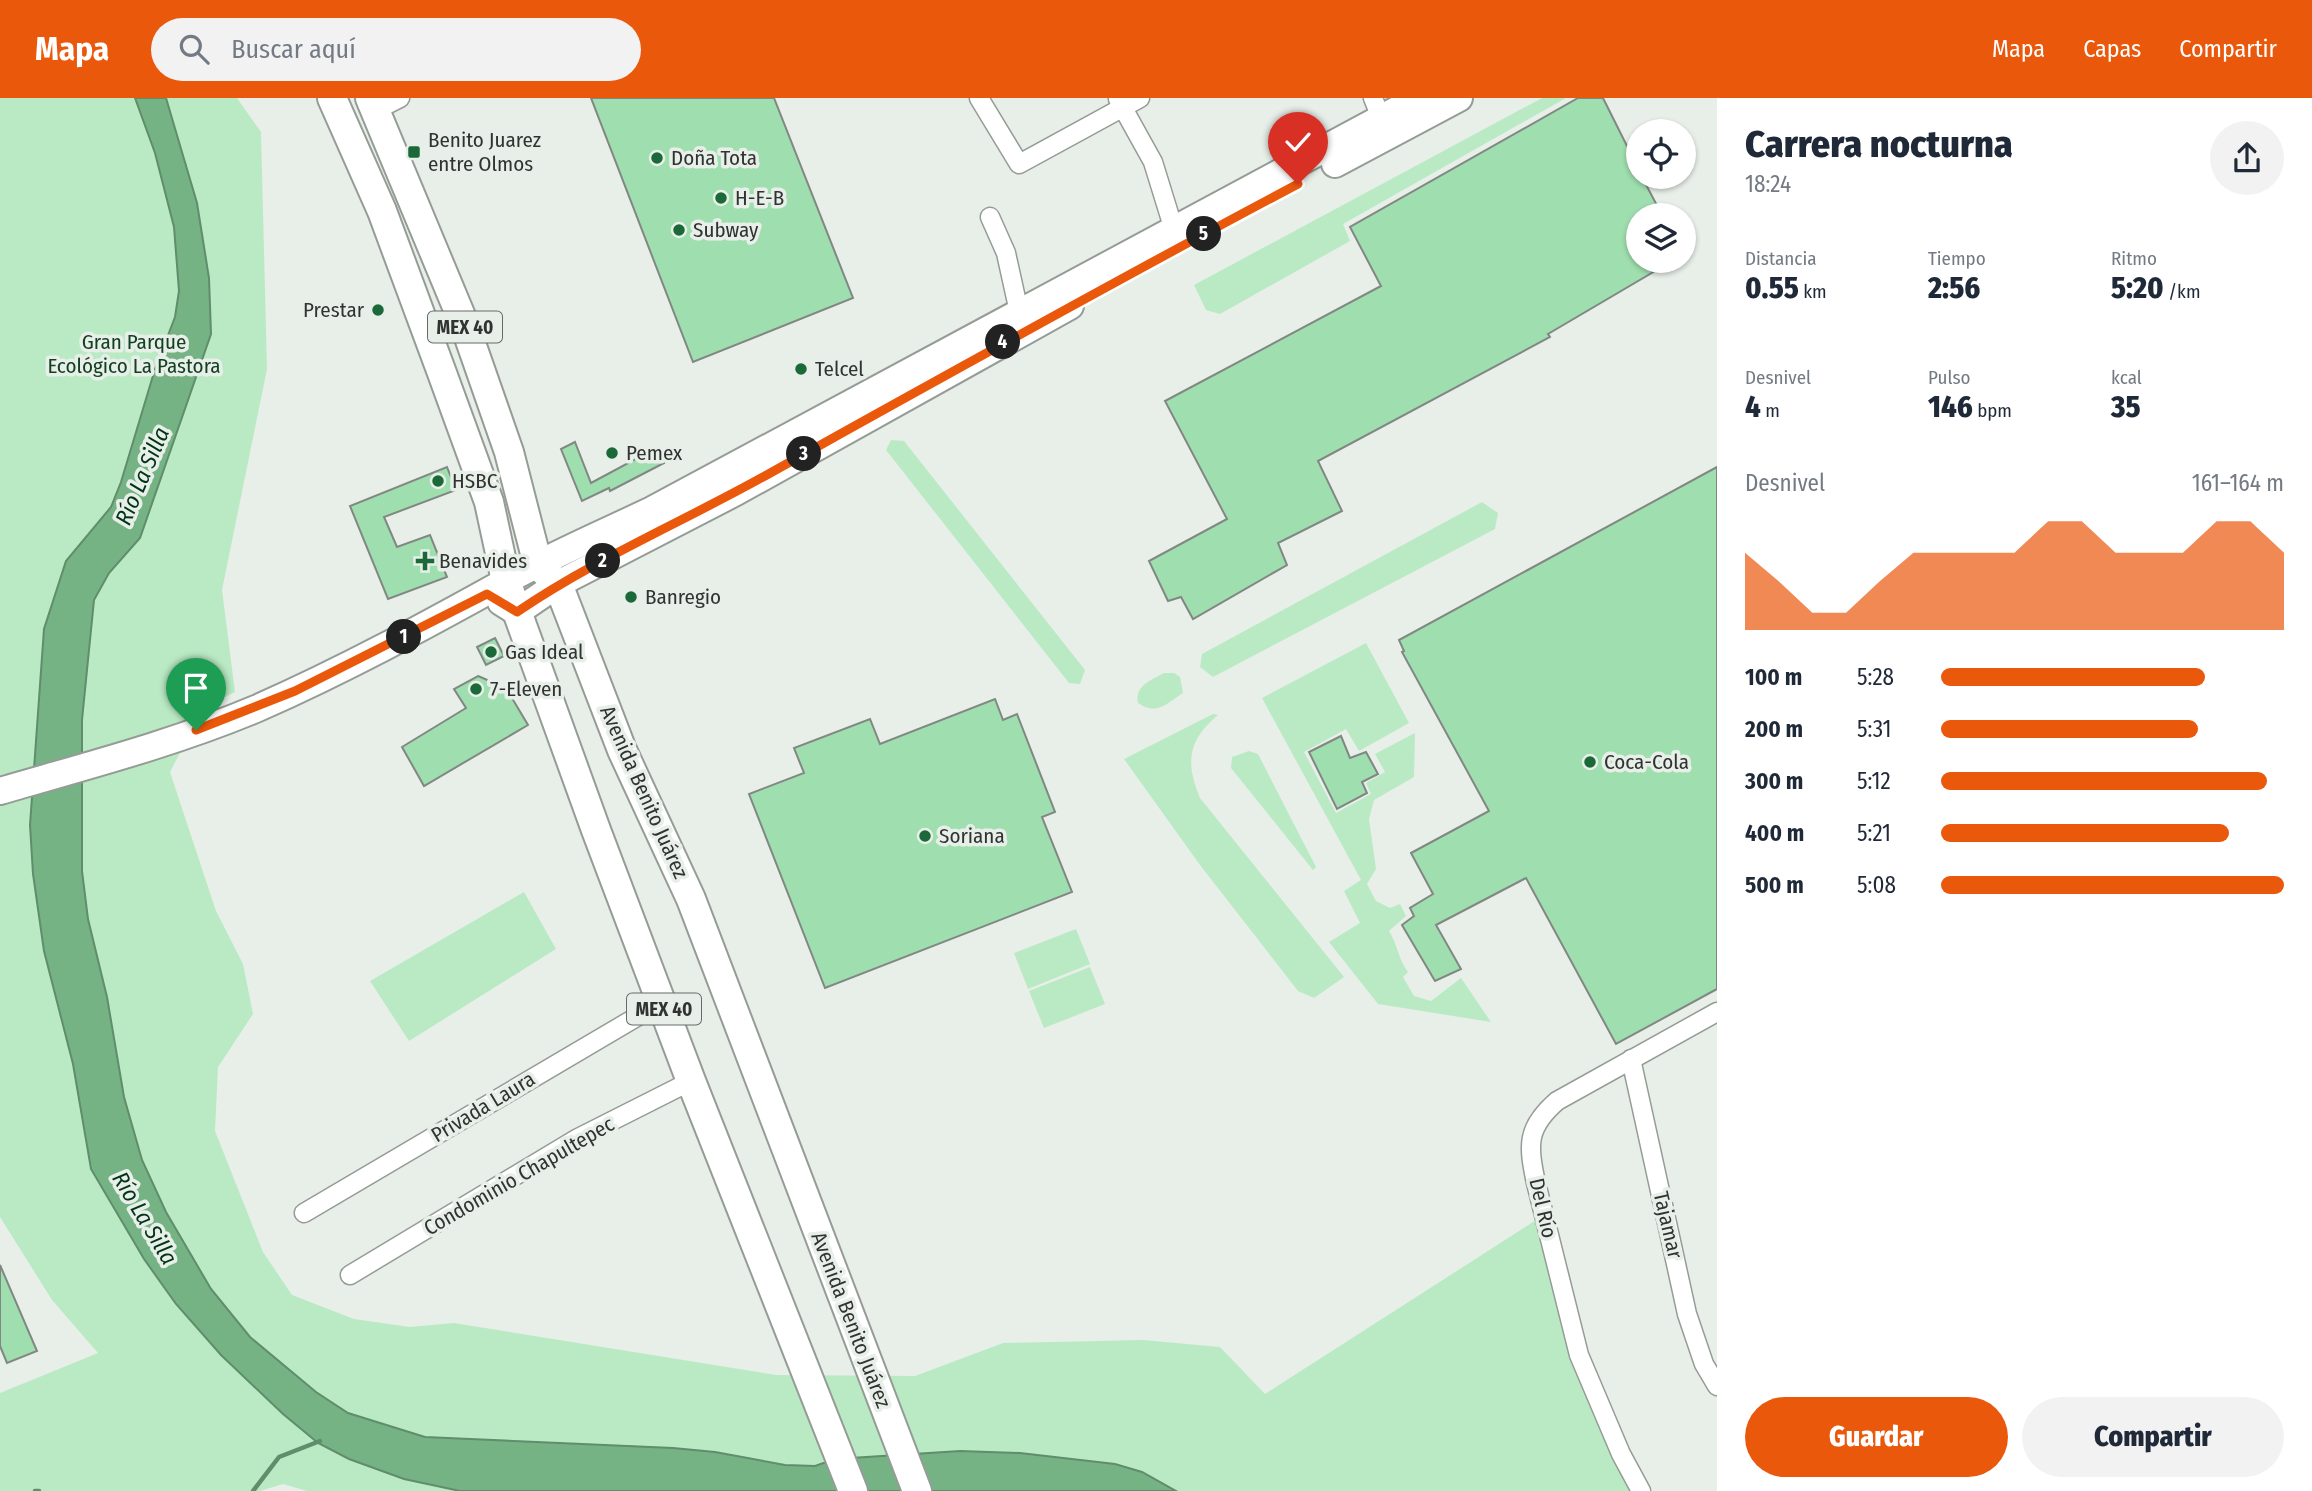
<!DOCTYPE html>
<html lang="es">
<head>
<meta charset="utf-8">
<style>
	:root { --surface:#fff; --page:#f2f2f3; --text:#1f2937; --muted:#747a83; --accent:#ea580c }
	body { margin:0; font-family:"Fira Sans Condensed",sans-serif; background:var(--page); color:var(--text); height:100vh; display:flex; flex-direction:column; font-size:26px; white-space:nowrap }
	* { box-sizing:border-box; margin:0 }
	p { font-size:23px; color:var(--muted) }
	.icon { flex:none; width:38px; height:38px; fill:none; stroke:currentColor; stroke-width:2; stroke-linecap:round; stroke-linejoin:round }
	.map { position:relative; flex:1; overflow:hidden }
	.side { display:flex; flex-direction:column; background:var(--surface); width:595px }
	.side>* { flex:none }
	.buttons { position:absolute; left:1626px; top:21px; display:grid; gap:14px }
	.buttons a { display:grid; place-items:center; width:70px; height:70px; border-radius:50%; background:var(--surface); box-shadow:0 2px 5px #0004; font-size:35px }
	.pin { position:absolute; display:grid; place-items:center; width:60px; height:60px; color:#fff; margin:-72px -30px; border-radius:50% 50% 50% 0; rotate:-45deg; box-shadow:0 0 7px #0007 }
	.pin .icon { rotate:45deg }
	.km { position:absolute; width:35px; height:35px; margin:-18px; border-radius:50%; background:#222; color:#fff; font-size:19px; line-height:35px; text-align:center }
	.round { display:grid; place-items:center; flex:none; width:74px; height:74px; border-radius:37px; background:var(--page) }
	.head { display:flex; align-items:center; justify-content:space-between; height:119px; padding:0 28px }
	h1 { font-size:38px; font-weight:800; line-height:52px }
	.figures { display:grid; grid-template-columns:repeat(3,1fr); gap:10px; height:119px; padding:7px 28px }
	.figures div { display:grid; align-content:center }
	.figures b { font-size:30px; font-weight:800 }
	.figures small { font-size:19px; font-weight:400 }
	.figures p { font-size:19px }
	.chart { height:196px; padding:14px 28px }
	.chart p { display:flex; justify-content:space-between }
	.chart svg { width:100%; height:126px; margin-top:7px; fill:var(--accent); opacity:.7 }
	.action { display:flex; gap:14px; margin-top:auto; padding:14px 28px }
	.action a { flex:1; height:80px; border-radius:42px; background:var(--accent); color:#fff; font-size:28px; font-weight:800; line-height:80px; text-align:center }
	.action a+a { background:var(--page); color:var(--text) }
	ul { padding:0 28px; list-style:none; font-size:23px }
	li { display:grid; grid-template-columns:112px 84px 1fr; align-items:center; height:52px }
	li i { height:18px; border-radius:9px; background:var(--accent) }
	header { display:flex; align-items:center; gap:42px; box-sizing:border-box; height:98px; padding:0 35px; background:var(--accent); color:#fff }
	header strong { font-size:33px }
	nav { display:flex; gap:38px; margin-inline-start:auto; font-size:24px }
	.search { width:490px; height:63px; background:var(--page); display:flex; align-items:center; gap:18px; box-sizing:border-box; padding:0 24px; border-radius:38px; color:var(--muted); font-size:26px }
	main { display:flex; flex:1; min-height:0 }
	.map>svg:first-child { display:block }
</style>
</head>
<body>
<header>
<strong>Mapa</strong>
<div class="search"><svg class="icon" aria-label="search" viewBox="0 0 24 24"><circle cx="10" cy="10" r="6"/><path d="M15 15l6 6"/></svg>Buscar aquí</div>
<nav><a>Mapa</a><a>Capas</a><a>Compartir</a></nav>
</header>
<main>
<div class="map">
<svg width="1717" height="1393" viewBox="0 0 1717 1393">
	<rect width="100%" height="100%" fill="#e8efe9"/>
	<g fill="#baeac4">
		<path d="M0,0H237L261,34L267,271L222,492L235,594L203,610L170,674L216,813L243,866L253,916L218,969L215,1033L263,1154L292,1197L354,1221L410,1229L454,1225L776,1277L915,1278L1003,1245L1143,1242L1220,1249L1265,1296L1544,1117L1579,1257L1641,1393H307L283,1386L260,1393H0V1295L98,1255L52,1202L0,1119Z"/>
		<path d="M1542,0H1566L1343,126L1350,143L1220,216L1206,212L1194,187Z"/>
		<path d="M891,342L904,343L1085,572L1080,586L1069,585L886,352Z"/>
		<path d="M1482,404L1498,415L1495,431L1213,579L1200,569L1202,556Z"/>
		<path d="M1366,545L1409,625L1359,653L1346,631L1304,654L1336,715L1371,696L1366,685L1385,674L1375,656L1415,635L1414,679L1374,702L1369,721L1376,771L1367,786L1376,803L1390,810L1400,806L1406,818L1389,833C1398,847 1398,861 1408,874L1403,879L1414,898L1431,903L1461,880L1491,924L1378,906L1329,844L1360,825L1344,793L1361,782L1262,600Z"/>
		<path d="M1164,575H1174L1180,579L1183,595C1166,606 1156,618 1138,605C1135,587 1150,583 1164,575Z"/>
		<path d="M1213,616L1218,617C1188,642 1185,664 1200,700L1344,879L1314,900L1298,893L1200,767L1124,661Z"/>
		<path d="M1249,653L1258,656L1316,769L1313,772L1231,670L1232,659Z"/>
		<path d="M524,794L556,851L409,943L370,883Z"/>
		<path d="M1076,831L1090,866L1028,891L1014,855Z"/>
		<path d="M1090,869L1105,906L1044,930L1029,893Z"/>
	</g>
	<path fill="#75b384" stroke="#608d6b" stroke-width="2" d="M135,0H166L197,105L209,180L211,236L140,440L109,475L94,502L82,622V773L88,821L107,899L124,999L142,1062L166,1114L211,1191L250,1239L316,1294L348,1315L425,1339L673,1350L715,1354L785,1367L815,1368L835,1361L960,1353L1020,1355L1115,1366L1142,1374L1176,1393H460L404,1381L349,1361L318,1345L283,1316L221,1257L176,1206L144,1161L91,1071L73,966L44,853L33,776L30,727L44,531L66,463L111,409L121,384L155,271L175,219L179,193L174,129L155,55Z"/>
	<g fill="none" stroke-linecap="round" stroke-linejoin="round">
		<g stroke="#608d6b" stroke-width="4.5">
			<path d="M35,1393H39"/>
			<path d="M253,1393L279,1359L320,1343"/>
		</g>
	</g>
	<g fill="#9fdeae" stroke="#818883" stroke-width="2">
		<path d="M591,0H774L853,200L693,264Z"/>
		<path d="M1578,0H1603L1638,70V79H1642L1662,117H1638V163H1672L1548,236L1550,239L1318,363L1342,413L1278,445L1287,467L1193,521L1181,499L1168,503L1149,463L1227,421L1165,303L1381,188L1350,129Z"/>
		<path d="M575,344L591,385L656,350L664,365L610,393L609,390L582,403L561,351Z"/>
		<path d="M447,369L456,392L384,419L397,449L430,437L447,479L388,501L350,408Z"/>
		<path d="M1717,369V891L1616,946L1526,780L1436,827L1461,871L1435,883L1402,827L1414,818L1410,810L1433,796L1411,755L1489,713L1402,554L1404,553L1399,542Z"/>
		<path d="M495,540L504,558L486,567L477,549Z"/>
		<path d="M478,578L506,590L528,627L424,688L402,649L466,610L454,591Z"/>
		<path d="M995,601L1003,622L1017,616L1055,714L1042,719L1072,794L825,890L749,696L804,675L794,650L870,621L880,646Z"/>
		<path d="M1341,638L1350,660L1366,654L1378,676L1362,684L1367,695L1337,711L1309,654Z"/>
		<path d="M0,1167L37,1253L7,1265L0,1248Z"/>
	</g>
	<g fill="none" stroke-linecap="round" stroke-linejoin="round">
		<g stroke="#959c96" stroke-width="21">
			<g id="street">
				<path d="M979,0L1019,66L1140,0"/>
				<path d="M1373,0L1381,20"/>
				<path d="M1118,1L1153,64L1174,132"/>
				<path d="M376,12L400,0"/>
				<path d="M990,119L1006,155L1019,214"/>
				<path d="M1631,961L1687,1216L1704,1266L1717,1288"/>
				<path d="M304,1115L662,904"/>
				<path d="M350,1177L578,1040L691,983"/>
				<path d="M1641,1393L1621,1356L1579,1257L1536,1085C1528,1047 1526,1030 1557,1003L1717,914"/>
			</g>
		</g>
		<g stroke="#959c96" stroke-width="30">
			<g id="secondary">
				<path d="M1335,66L1459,0"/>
				<path d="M501,504L517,514L558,486L736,394L1070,208"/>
				<path d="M0,693C86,668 175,645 258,610C344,572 427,527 508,482C554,456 604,435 652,412L1419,0"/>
			</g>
		</g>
		<g stroke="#959c96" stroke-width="32">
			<g id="primary">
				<path d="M332,0L382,113L442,275L489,404L506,483L596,732L691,983L853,1393"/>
				<path d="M370,0L465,228L509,354L538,467L558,486L622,652L691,801L917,1393"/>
			</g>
		</g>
		<use href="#street" stroke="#fff" stroke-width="18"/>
		<use href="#secondary" stroke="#fff" stroke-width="26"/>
		<use href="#primary" stroke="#fff" stroke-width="28"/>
	</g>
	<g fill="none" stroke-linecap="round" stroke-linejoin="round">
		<g stroke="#fff" stroke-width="14">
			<path id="route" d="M196,632L295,593L487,496L517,514C595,461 682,424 763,379C941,280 1118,181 1298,86"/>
		</g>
		<use href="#route" stroke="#ea580c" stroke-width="9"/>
	</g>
	<g fill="#1b6938" stroke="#e8efe9" stroke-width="2.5">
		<rect x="407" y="47" width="14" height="14" rx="3.5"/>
		<circle cx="657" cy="60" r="7"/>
		<circle cx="721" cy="100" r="7"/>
		<circle cx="679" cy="132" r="7"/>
		<circle cx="378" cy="212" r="7"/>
		<circle cx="801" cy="271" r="7"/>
		<circle cx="612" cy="355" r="7"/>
		<circle cx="438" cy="383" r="7"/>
		<path d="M421.5 452.5h7v7h7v7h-7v7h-7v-7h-7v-7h7z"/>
		<circle cx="631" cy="499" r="7"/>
		<circle cx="491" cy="554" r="7"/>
		<circle cx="476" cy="591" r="7"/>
		<circle cx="1590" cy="664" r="7"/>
		<circle cx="925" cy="738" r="7"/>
	</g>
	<g text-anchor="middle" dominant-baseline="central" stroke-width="7" stroke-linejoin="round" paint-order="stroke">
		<g fill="#e8efe9" stroke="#676b68" stroke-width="2">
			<rect x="428" y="213.5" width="74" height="31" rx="5"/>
			<rect x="627" y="895.5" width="74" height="31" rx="5"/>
		</g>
		<g font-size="19" font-weight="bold" fill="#303331">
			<text x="465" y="229">MEX 40</text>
			<text x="664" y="911">MEX 40</text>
		</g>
		<g font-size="21" fill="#303331" stroke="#e8efe9" text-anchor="start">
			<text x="428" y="42">Benito Juarez<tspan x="428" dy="24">entre Olmos</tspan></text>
			<text x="671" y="60">Doña Tota</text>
			<text x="735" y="100">H-E-B</text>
			<text x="693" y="132">Subway</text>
			<text x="364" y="212" text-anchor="end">Prestar</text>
			<text x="815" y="271">Telcel</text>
			<text x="626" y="355">Pemex</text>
			<text x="452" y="383">HSBC</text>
			<text x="439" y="463">Benavides</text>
			<text x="645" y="499">Banregio</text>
			<text x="505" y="554">Gas Ideal</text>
			<text x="490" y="591">7-Eleven</text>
			<text x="1604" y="664">Coca-Cola</text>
			<text x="939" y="738">Soriana</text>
		</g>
		<g font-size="21" fill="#124122" stroke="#e8efe9">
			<text x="134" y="244">Gran Parque<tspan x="134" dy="24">Ecológico La Pastora</tspan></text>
		</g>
		<g font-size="21" fill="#303331" stroke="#e8efe9">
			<text transform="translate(644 694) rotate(66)">Avenida Benito Juárez</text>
			<text transform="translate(483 1009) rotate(-31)">Privada Laura</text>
			<text transform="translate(519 1078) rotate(-30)">Condominio Chapultepec</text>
			<text transform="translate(1543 1110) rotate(77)">Del Río</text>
			<text transform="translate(1668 1127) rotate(77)">Tajamar</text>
			<text transform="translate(851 1222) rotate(69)">Avenida Benito Juárez</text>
		</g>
		<g font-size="23" font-style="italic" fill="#013416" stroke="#e8efe9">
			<text transform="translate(142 378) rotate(-67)">Río La Silla</text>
			<text transform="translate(145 1120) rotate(59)">Río La Silla</text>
		</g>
	</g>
</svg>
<div class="buttons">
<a><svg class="icon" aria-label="locate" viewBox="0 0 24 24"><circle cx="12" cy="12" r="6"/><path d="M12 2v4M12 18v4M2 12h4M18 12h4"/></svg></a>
<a><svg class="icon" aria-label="layers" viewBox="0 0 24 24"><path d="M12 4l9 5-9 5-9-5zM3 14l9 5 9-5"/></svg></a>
</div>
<div class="pin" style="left:196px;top:632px;background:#1e9e55"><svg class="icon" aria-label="arrive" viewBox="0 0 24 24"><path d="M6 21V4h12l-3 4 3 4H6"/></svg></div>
<div class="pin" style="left:1298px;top:86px;background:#d93025"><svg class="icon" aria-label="check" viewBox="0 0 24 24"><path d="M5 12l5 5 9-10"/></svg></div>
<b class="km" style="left:404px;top:539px">1</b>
<b class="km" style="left:603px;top:463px">2</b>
<b class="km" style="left:804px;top:356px">3</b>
<b class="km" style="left:1003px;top:244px">4</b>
<b class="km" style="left:1204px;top:136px">5</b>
</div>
<section class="side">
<div class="head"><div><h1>Carrera nocturna</h1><p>18:24</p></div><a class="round"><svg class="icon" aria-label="share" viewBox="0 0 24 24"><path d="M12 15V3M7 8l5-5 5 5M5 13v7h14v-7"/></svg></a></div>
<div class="figures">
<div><p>Distancia</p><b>0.55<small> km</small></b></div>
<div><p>Tiempo</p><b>2:56</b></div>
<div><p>Ritmo</p><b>5:20<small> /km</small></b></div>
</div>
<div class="figures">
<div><p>Desnivel</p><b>4<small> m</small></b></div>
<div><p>Pulso</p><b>146<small> bpm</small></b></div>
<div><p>kcal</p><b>35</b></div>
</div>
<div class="chart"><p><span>Desnivel</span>161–164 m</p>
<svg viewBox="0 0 160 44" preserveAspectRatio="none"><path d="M0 44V17L10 27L20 38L30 38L40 27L50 17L60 17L70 17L80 17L90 6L100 6L110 17L120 17L130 17L140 6L150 6L160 17V44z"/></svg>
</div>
<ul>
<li><b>100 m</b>5:28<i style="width:77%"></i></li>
<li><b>200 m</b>5:31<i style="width:75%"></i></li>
<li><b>300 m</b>5:12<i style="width:95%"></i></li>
<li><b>400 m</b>5:21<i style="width:84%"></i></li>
<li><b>500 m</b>5:08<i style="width:100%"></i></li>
</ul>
<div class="action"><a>Guardar</a><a>Compartir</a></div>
</section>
</main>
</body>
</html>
